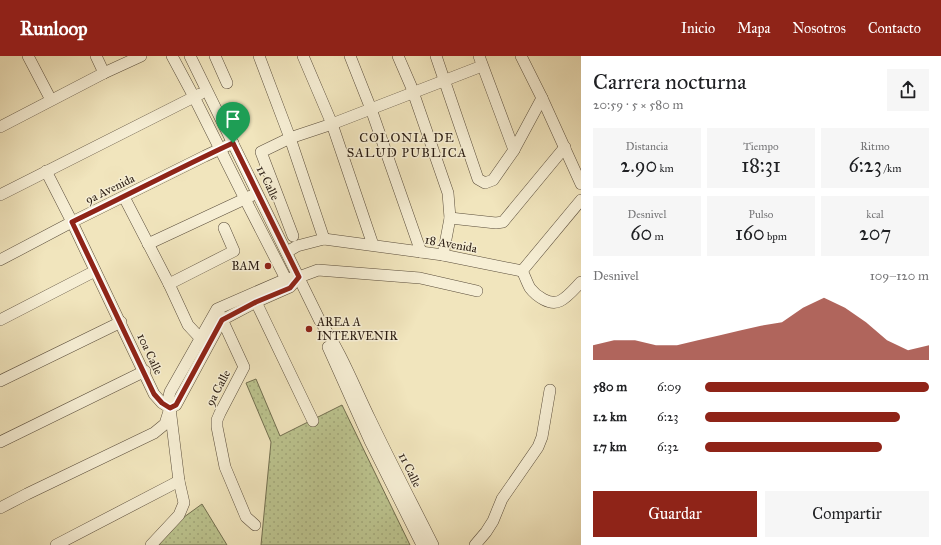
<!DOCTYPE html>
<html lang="es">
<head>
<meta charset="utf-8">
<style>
	:root { --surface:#fff; --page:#f6f6f6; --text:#202124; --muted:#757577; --accent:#8f2418 }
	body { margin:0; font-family:"IM FELL Great Primer",serif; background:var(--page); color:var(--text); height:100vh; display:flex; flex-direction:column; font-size:15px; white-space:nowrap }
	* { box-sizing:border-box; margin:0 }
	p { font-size:13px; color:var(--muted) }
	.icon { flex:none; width:22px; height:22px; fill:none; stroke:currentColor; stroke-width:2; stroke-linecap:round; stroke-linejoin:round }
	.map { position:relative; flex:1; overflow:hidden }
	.panel { display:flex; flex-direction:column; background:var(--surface); width:360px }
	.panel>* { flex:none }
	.pin { position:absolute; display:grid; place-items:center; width:34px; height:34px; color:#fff; margin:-41px -17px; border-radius:50% 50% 50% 0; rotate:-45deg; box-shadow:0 0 4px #0007 }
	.pin .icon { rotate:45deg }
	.round { display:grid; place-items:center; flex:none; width:42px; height:42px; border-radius:0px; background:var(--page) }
	.summary { display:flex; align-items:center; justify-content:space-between; height:68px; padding:0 12px }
	h1 { font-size:22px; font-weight:600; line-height:30px }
	.stats { display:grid; grid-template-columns:repeat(3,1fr); gap:6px; height:68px; padding:4px 12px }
	.stats div { display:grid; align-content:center; border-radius:0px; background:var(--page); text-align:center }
	.stats b { font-size:20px; font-weight:600 }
	.stats small { font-size:11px; font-weight:400 }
	.stats p { font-size:11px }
	.chart { height:112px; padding:8px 12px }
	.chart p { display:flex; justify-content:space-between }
	.chart svg { width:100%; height:72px; margin-top:4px; fill:var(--accent); opacity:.7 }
	.primary-button { display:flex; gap:8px; margin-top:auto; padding:8px 12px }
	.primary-button a { flex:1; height:46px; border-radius:0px; background:var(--accent); color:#fff; font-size:16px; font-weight:600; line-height:46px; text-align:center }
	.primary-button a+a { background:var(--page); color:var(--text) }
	ul { padding:0 12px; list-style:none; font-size:13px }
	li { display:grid; grid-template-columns:64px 48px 1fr; align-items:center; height:30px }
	li i { height:10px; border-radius:5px; background:var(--accent) }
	header { display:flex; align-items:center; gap:24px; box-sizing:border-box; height:56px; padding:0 20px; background:var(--accent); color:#fff }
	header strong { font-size:19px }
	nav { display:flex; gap:22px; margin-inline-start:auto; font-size:14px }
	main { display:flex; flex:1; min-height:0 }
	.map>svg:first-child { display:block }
</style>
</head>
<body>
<header>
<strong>Runloop</strong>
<nav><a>Inicio</a><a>Mapa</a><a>Nosotros</a><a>Contacto</a></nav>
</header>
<main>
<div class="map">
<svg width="581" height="489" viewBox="0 0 581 489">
	<defs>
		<pattern id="grass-dots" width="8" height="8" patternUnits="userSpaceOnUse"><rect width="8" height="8" fill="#bcc48f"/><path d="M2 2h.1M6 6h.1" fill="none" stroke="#a2a87a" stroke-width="1.8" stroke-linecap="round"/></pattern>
	</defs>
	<rect width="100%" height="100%" fill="#f1e5bd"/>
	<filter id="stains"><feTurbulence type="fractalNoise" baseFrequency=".005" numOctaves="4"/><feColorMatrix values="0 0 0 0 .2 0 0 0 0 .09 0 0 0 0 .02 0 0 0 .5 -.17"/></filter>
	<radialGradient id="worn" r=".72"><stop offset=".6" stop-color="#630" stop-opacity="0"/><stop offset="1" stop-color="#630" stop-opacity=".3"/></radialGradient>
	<g fill="url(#grass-dots)" stroke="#726f50">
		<path d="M256,323L280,380L342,349L410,489H261L271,386L246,327Z"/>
		<path d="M202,448L227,489H156L169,472Z"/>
	</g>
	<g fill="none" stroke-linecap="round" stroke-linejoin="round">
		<g stroke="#5a4d3b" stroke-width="12">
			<g id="minor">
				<path d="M28,0L51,44"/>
				<path d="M96,0L104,17"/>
				<path d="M172,0L194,41L245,143L289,229"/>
				<path d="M190,0L320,265C341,296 354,330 370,363C390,405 412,447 433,489"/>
				<path d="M215,0L227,27"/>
				<path d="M259,0L290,82L324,183"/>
				<path d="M303,0L332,68L373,189"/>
				<path d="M350,0L371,53L421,196"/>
				<path d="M398,0L411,30L448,137L450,162L443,199"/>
				<path d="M436,0L478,123L485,127L493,124L514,94L542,42"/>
				<path d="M479,0L514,94"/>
				<path d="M521,0L542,42L581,128"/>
				<path d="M0,71L104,17L141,0"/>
				<path d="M46,115L72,166L154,338L162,347L170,352"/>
				<path d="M0,139L200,38"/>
				<path d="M124,141L169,228L188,269L201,283L207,287"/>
				<path d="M450,162L496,167L503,166L565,91"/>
				<path d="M293,180L261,96L290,82L332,68L482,10"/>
				<path d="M148,188L251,140"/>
				<path d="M287,196L297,190L324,183L443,199L522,215"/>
				<path d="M0,204L72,166L205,100L233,87"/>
				<path d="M522,215L581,144"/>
				<path d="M522,215C525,220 527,227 530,232C536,240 550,250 560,245C568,241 575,232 581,226"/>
				<path d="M169,228L234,195L224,172"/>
				<path d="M256,246L313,365"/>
				<path d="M220,259L244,311L220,357L217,364V371L225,411L246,461L255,469"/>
				<path d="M0,264L95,215"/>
				<path d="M328,291L370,385L422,489"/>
				<path d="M0,325L121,266"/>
				<path d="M0,386L145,315"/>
				<path d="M0,452L27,438L154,377L165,368L170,352L176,349L222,264L256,246L290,231L299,221"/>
				<path d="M56,489L179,425"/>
				<path d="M151,489L179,459L184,447L179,425L170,352L168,344L170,336L217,253L286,223L299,221L318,214L420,222L477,235"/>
				<path d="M475,489L486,476L493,465L502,443L538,391L542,381L550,334"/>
			</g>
		</g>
		<use href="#minor" stroke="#f6eed4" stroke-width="11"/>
	</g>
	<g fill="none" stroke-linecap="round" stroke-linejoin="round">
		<g stroke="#fff" stroke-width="8">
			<path id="route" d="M233,87L299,221L290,232L256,246L222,264L176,349L170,352L162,347L154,338L72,166C126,140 179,112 233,87Z"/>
		</g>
		<use href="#route" stroke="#8f2418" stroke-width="5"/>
	</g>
	<g fill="#8f2418" stroke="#f6eed4" stroke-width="1.5">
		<circle cx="268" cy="210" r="4"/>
		<circle cx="309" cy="273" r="4"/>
	</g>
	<g text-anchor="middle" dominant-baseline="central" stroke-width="3" stroke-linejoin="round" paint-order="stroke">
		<g font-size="12" fill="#281a10" stroke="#f6eed4">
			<text transform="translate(268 127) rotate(64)">11 Calle</text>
			<text transform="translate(110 133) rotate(-26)">9a Avenida</text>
			<text transform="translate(451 188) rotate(10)">18 Avenida</text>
			<text transform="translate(150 298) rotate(65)">10a Calle</text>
			<text transform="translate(218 332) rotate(-62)">9a Calle</text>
			<text transform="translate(410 414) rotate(64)">11 Calle</text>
		</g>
		<g font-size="12" fill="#281a10" stroke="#f6eed4" text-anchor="end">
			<text x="260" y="210">BAM</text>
			<text x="317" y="266" text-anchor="start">AREA A<tspan x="317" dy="14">INTERVENIR</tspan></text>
		</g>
		<g font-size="13" letter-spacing="1" fill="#281a10" stroke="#f6eed4">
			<text x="407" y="82">COLONIA DE<tspan x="407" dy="15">SALUD PUBLICA</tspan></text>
		</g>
	</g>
	<rect width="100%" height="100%" filter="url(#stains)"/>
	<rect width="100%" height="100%" fill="url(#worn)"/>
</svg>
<div class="pin" style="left:233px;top:87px;background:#1e9e55"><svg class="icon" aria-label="arrive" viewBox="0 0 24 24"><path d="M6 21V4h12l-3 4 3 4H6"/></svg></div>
</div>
<section class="panel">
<div class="summary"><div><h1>Carrera nocturna</h1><p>20:59 · 5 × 580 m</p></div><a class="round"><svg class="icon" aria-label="share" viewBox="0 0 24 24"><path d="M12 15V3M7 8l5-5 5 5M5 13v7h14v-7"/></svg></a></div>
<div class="stats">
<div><p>Distancia</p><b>2.90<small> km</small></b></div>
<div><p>Tiempo</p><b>18:31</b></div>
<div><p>Ritmo</p><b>6:23<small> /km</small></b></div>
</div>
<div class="stats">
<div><p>Desnivel</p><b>60<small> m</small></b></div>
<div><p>Pulso</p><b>160<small> bpm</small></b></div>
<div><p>kcal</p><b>207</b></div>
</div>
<div class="chart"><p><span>Desnivel</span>109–120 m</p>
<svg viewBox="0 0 160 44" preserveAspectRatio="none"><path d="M0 44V35L10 32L20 32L30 35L40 35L50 32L60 29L70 26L80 23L90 21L100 12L110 6L120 12L130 21L140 32L150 38L160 35V44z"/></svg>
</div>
<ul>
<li><b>580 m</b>6:09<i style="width:100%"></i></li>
<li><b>1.2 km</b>6:23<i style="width:87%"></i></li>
<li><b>1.7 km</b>6:32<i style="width:79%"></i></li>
</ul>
<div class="primary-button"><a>Guardar</a><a>Compartir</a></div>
</section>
</main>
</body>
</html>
